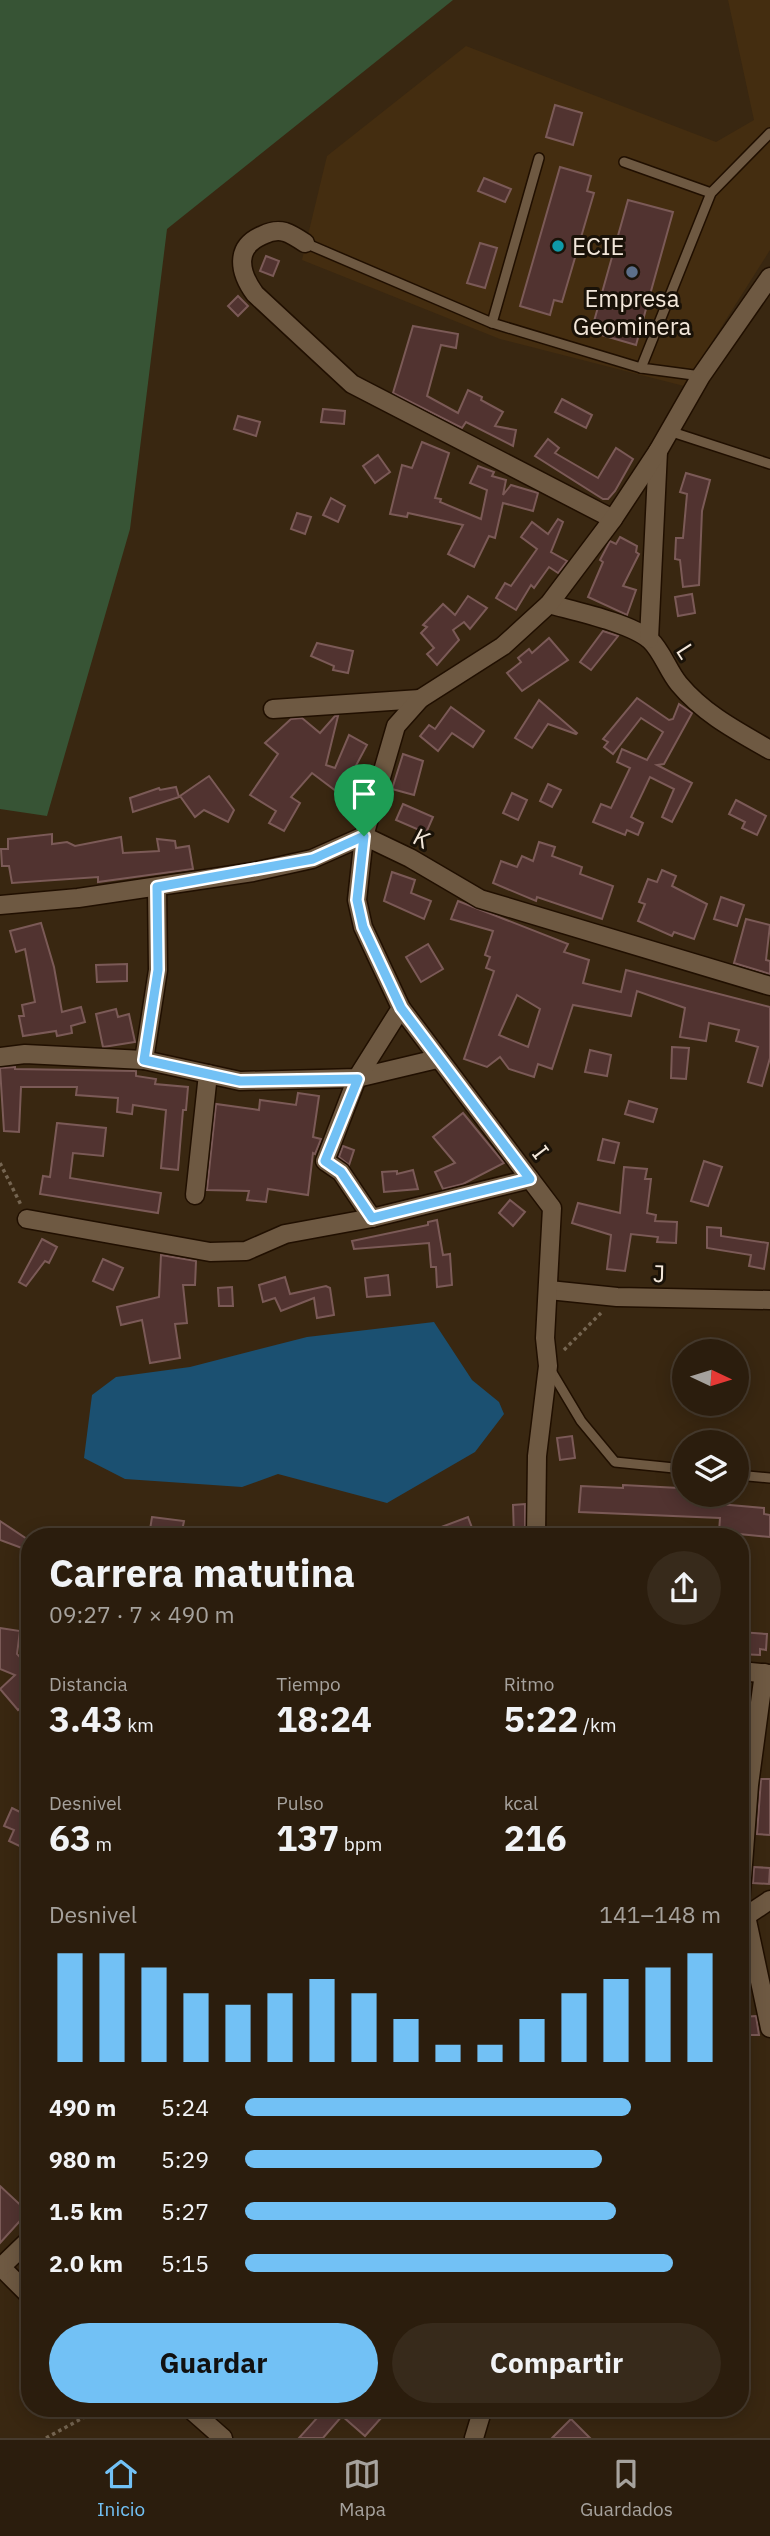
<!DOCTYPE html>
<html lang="es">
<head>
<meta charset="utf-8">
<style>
	:root { --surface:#2b1d0d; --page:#372a1b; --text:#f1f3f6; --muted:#a6a29d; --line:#473b2e; --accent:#72c1f5 }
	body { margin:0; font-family:"IBM Plex Sans",sans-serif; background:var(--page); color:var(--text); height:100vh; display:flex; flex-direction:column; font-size:26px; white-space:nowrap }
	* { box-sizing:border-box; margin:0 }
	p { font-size:23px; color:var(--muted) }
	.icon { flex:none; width:38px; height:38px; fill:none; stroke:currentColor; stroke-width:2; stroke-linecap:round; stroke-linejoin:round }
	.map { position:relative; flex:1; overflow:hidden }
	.details { position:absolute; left:21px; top:1528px; width:728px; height:889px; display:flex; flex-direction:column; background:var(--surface); border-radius:28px; box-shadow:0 4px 18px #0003,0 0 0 2px var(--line) }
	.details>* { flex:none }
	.needle { width:46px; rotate:94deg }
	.controls { position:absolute; left:672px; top:1339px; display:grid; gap:14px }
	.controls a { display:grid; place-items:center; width:77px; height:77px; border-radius:50%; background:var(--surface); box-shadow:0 4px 18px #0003,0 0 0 2px var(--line); font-size:35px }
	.pin { position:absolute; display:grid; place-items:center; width:60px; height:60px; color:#fff; margin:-72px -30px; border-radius:50% 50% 50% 0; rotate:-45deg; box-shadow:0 0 7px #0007 }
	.pin .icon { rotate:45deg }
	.round { display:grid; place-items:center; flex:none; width:74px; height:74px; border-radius:37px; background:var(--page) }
	.overview { display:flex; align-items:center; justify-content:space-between; height:119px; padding:0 28px }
	h1 { font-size:38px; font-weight:700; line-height:52px }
	.metrics { display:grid; grid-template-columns:repeat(3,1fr); gap:10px; height:119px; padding:7px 28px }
	.metrics div { display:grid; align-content:center }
	.metrics b { font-size:35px; font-weight:700 }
	.metrics small { font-size:19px; font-weight:400 }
	.metrics p { font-size:19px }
	.chart { height:196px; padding:14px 28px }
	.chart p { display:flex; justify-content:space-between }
	.chart svg { width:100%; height:126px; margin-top:7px; stroke:var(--accent); stroke-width:6 }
	.button { display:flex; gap:14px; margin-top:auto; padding:14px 28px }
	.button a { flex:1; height:80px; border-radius:42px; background:var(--accent); color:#111; font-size:28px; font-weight:700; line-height:80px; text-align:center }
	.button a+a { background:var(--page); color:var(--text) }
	ul { padding:0 28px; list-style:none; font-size:23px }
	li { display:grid; grid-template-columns:112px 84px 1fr; align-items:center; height:52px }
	li i { height:18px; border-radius:9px; background:var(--accent) }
	.menu { display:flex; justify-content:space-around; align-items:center; height:98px; border-top:2px solid var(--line); background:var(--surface); font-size:19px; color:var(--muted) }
	.menu a { display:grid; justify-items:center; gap:4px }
	.menu .current { color:var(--accent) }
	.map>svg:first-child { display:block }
</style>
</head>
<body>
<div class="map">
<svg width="770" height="2438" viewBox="0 0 770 2438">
	<rect width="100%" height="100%" fill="#392711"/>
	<path fill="#442d10" d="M728,0H770V250L684,386L500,339L302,260L327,156L466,46L716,142L754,120Z"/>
	<path fill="#375435" d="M0,0H453L167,229L130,529L47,816L0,809Z"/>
	<path fill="#1b5071" d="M434,1322L472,1380L499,1402L504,1414L475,1452L387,1503L278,1474L242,1487L125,1479L84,1458L92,1395L116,1377L190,1367L307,1337Z"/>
	<g fill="#513330" stroke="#7b5a57" stroke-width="2" fill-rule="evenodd">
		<path d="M555,105L582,113L573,145L546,137Z"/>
		<path d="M560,167L591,176L587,191L594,193L562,302L554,300L550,315L520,306Z"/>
		<path d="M484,178L511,189L505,202L478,191Z"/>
		<path d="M628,200L673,212L636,345L591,332Z"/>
		<path d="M480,243L497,248L485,288L467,283Z"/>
		<path d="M266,256L279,261L273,276L260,271Z"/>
		<path d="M238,296L248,306L238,316L228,306Z"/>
		<path d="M413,326L458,334L456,348L441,345L427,396L458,413L468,390L482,397L481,400L503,412L495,426L516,430L513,446L466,422L462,428L393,393Z"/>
		<path d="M562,399L592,415L586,428L555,412Z"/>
		<path d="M323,409L345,411L344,424L321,422Z"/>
		<path d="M238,416L260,422L256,436L234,429Z"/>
		<path d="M548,439L559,448L555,453L598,478L616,448L633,459L615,491L608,499H603L535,456Z"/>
		<path d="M422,442L449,453L435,498L441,499L440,502L481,519L487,490L470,483L478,466L494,472L492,476L506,480L503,495L511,485L538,493L533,511L503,503L495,538L489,536L474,567L448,554L463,525L408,513L407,517L390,514L402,465L412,468Z"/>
		<path d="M378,455L390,472L375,483L363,466Z"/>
		<path d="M686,473L710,480L702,511L699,585L683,587L680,560L675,559L676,538H683L687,494L680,492Z"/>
		<path d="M331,498L345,506L338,522L323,515Z"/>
		<path d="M297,513L311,517L305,534L291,529Z"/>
		<path d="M558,519L563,522L551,552L567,561L558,573L549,567L534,588L531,585L516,610L496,598L505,583L511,586L537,549L521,537L532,522L548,534Z"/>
		<path d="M620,537L637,546L636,552L639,554L623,586L636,590L627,615L588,597L603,562L600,560L610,541L616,544Z"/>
		<path d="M692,594L695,613L678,616L675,597Z"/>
		<path d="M468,596L487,608L470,629L464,622L453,630L459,640L437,665L427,654L434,648L421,633L427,627L423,625L443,604L455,615Z"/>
		<path d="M603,631L618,636L591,670L580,662Z"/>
		<path d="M549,638L568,660L522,691L507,673L521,662L518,658L529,649L532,653Z"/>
		<path d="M317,643L353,651L348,673L333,670L334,666L311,656Z"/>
		<path d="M637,698L669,720L673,719L679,704L692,713L664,764L657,765L692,783L672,822L662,817L674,789L650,777L631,817L643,823L638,835L627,830L625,835L593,822L601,804L611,808L630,768L617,762L622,749L647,760L663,732L641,718L613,754L604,747L608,742L603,739Z"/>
		<path d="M539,700L577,733L576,734L548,724L532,748L515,738Z"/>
		<path d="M451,707L484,731L473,747L452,733L438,751L420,736L429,725L435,729Z"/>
		<path d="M335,716H338L326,765L335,768L349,735L367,745L352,773L354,775L340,794L312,773L291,797L300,803L284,831L269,823L276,811L250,795L278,754L265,743L291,719L302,718L320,733Z"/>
		<path d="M403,754L423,761L414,795L392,789Z"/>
		<path d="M209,776L234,810L228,822L204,810L195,817L180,796Z"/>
		<path d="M548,784L561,790L552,807L540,801Z"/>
		<path d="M176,787L179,797L133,812L130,798L159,788L160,790Z"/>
		<path d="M512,793L527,800L518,820L503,813Z"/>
		<path d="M736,800L766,816L757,835L742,828L745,822L729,814Z"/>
		<path d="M403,804L433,817L426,833L396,820Z"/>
		<path d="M52,834V844L67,842L75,846L121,837L123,853L159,851L157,839L175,841L176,848L189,846L193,869L98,882V877L12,883L9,866H2L1,849H8V839Z"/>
		<path d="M539,842L555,847L552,856L582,867L580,874L613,886L602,919L537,897L536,901L493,883L501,861L517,867L522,856L533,861Z"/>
		<path d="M662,870L676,876L672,886L707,904L694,939L674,932L672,936L638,921L645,904L639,902L648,879L657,882Z"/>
		<path d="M392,872L415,880L411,893L431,901L424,919L384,901Z"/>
		<path d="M721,897L744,905L737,926L714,919Z"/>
		<path d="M458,901L568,944L564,952L589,960L583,983L621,992L626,970L770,1007V1058L762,1086L748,1082L758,1047L736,1041L739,1030L709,1023L706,1041L680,1037L685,1008L637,991L631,1016L573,1005L552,1069L538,1064L534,1077L509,1069L500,1057L487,1067L464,1059L494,971L486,968L490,957L485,955L493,931L451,919ZM517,995L540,1009L528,1047L499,1035Z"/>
		<path d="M746,919L770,925L766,960L770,961V974L734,963Z"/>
		<path d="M41,923L54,967L62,1012L81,1007L85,1022L71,1026L72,1033L57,1036L56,1031L23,1036L19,1016H24L22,1005L35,1002L25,949L16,952L10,931Z"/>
		<path d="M428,944L443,969L421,982L406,957Z"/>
		<path d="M127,964V981L97,982L96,965Z"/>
		<path d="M116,1009L118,1017L129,1014L135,1042L103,1047L96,1014Z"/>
		<path d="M672,1047L689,1048L686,1079L671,1078Z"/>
		<path d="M590,1050L611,1055L607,1076L585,1072Z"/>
		<path d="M15,1067V1069L136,1071V1076L156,1079L155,1084L188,1087L186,1110H183L178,1170L161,1168L166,1110L133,1105L132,1114L117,1112L118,1098L76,1095L77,1087H21L19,1132L4,1131L0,1068Z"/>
		<path d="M298,1093L319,1096L313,1137L321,1139L315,1154L313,1153L308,1195L268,1189L266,1202L247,1200L249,1191L207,1190L216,1104L259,1110L260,1100L296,1105Z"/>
		<path d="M629,1101L657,1109L653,1122L625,1114Z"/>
		<path d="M463,1113L504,1163L463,1184L443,1189L435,1172L455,1163L433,1137Z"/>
		<path d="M57,1123L106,1128L103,1156L73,1153L70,1178L161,1193L158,1213L40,1194L43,1176L50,1177Z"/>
		<path d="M603,1139L619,1143L614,1163L598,1160Z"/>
		<path d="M343,1146L354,1150L349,1165L339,1157Z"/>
		<path d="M704,1161L722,1167L708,1206L691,1201Z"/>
		<path d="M624,1167L647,1169L645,1179H651L647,1213L656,1215L655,1221L677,1222L676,1243L657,1242L658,1237L631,1234L625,1271L607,1269L611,1235L572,1223L578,1203L620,1213Z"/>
		<path d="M413,1170L418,1189L384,1192L382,1172L397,1171V1174Z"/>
		<path d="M510,1200L525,1212L513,1226L499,1213Z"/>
		<path d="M437,1220L443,1255L450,1254L452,1285L437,1287L436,1267H431L429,1243L354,1249L352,1241L428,1225V1222Z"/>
		<path d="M707,1227L721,1228V1236L768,1243L764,1269L749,1266L751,1255L707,1248Z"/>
		<path d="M42,1239L57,1247L49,1263L45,1261L26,1286L19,1282Z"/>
		<path d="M161,1255L196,1261L195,1285H183L187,1323L175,1324L180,1358L150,1363L142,1320L121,1325L117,1307L159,1297Z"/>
		<path d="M103,1259L123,1268L113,1290L93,1281Z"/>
		<path d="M388,1275L390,1295L367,1297L365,1278Z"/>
		<path d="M285,1277L290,1294L326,1286L330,1288L334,1315L317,1318L314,1298L281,1311L275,1298L263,1302L259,1285Z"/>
		<path d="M232,1287L233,1306H219L218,1288Z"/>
		<path d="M572,1436L575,1458L560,1460L557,1438Z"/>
		<path d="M623,1485L679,1488L684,1490V1494H720L719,1504L764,1508V1514L770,1515V1537L719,1532L720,1518L579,1512L581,1486L623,1488Z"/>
		<path d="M525,1504V1536H514L513,1505Z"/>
		<path d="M152,1517L184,1521L181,1536H149Z"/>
		<path d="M468,1517L475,1536H420V1535Z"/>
		<path d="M0,1521L30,1541V1551L0,1540Z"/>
		<path d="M0,1628L20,1631L17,1654L27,1665L30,1663V1700L18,1710L0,1689L15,1675L0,1669Z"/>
		<path d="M740,1632L767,1634L766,1650L760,1649V1655L740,1654Z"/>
		<path d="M740,1691L750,1692L743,1745H740Z"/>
		<path d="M761,1779H770V1835L757,1834Z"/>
		<path d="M12,1808L30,1817V1851L9,1841L14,1830L4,1826Z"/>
		<path d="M754,1867L770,1868L769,1884L753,1883Z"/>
		<path d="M756,2016L759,2035H740V2017Z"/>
		<path d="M0,2186L28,2212L0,2243Z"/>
		<path d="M326,2408H390L365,2436L342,2416L323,2438H299Z"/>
		<path d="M571,2419L590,2438H552Z"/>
	</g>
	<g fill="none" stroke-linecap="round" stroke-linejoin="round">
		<g stroke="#200f00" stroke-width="12">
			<g id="lane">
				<path d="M539,158L492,323L641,368"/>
				<path d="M624,162L711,193"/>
				<path d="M305,243L492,323"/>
				<path d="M701,376L641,368L711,193L770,133"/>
				<path d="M669,431L770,464"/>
				<path d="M550,1369L581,1421L615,1462L684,1469"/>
				<path d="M737,1475L770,1478"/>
			</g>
		</g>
		<g stroke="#200f00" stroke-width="21">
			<g id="street">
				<path d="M305,243C299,239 291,234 285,232C278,230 269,232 263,235C234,247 239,272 255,294L352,384L613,519"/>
				<path d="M549,604C574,611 631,623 650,640C662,651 668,671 679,684C704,714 737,731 770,750"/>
				<path d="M649,639L658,451"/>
				<path d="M273,709L420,699"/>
				<path d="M0,905L78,898L253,872L312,859L364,836L410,858L480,899L770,986"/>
				<path d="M0,1057L25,1054L144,1060L240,1081L357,1078L437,1059"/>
				<path d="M144,1060L158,970L157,887"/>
				<path d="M195,1195L208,1074"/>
				<path d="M372,1218L341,1172L325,1161L357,1078L401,1008"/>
				<path d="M27,1219L210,1252L246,1251L285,1234L372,1218L530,1179"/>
				<path d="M549,1290L617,1297L770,1300"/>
				<path d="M536,1536L537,1456L548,1366L545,1338L552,1208L401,1008L363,927L357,900L364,836L396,726L420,699L503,646L549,604L613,519L658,451L701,376L770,277"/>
				<path d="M740,1671L770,1674"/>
				<path d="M740,1904L749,1785L764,1673"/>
				<path d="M740,1906L746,1916L770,2028"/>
				<path d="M746,1916L770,1900"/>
				<path d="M0,2266L30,2296"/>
				<path d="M1,2267L30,2239"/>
				<path d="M189,2408L223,2438"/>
				<path d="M474,2438L483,2408"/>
			</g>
		</g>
		<g stroke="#756551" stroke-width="3.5" stroke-dasharray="3.5 3.5" stroke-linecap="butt">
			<path d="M0,1163L21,1205"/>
			<path d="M564,1350L601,1313"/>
			<path d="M46,2438L101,2408"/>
		</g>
		<use href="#lane" stroke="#6e5942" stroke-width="9"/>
		<use href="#street" stroke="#6e5942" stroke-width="18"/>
	</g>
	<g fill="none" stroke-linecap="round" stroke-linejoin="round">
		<g stroke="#fff" stroke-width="14">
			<path id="route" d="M364,836L357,900L363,927L401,1008L530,1179L372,1218L341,1172L325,1161L358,1079L240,1081L144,1060L158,970L157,887L313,859Z"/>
		</g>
		<use href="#route" stroke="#72c1f5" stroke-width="9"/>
	</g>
	<circle fill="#0f9aa8" stroke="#1a1208" stroke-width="2.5" cx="558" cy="246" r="7"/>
	<circle fill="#5c6f8a" stroke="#1a1208" stroke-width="2.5" cx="632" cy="272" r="7"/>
	<g text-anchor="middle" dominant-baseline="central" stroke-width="6" stroke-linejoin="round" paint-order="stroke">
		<g font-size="24" fill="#f3e7da" stroke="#1a1208" text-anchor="start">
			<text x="572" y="246">ECIE</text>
			<text x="632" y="298" text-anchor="middle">Empresa<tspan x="632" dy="28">Geominera</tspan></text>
		</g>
		<g font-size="24" fill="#f3e7da" stroke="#1a1208">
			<text transform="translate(686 651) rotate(57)">L</text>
			<text transform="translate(422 838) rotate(28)">K</text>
			<text transform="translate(541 1152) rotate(53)">I</text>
			<text transform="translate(659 1273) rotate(1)">J</text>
		</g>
	</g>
</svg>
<div class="controls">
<a><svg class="needle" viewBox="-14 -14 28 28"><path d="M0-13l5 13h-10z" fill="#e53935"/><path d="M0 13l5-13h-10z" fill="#a6a29d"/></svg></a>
<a><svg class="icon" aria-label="layers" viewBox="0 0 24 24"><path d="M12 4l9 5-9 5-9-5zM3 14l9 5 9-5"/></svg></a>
</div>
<div class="pin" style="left:364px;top:836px;background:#1e9e55"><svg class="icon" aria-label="arrive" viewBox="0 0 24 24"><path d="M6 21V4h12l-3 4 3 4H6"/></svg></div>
<section class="details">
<div class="overview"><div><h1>Carrera matutina</h1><p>09:27 · 7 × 490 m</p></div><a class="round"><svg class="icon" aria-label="share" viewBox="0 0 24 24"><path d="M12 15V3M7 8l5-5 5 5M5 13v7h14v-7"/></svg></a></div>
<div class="metrics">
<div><p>Distancia</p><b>3.43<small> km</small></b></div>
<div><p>Tiempo</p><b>18:24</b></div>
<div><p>Ritmo</p><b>5:22<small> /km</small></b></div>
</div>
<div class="metrics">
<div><p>Desnivel</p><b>63<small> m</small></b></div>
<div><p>Pulso</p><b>137<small> bpm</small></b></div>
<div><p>kcal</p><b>216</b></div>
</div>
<div class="chart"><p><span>Desnivel</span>141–148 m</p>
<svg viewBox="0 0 160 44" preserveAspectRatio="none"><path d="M5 44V6M15 44V6M25 44V11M35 44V20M45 44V24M55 44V20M65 44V15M75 44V20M85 44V29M95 44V38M105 44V38M115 44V29M125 44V20M135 44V15M145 44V11M155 44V6"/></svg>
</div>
<ul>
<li><b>490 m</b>5:24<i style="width:81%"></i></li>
<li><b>980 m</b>5:29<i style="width:75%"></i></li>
<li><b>1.5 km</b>5:27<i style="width:78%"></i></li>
<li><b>2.0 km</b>5:15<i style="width:90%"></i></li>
</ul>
<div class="button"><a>Guardar</a><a>Compartir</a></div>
</section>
</div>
<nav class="menu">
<a class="current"><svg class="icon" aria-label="home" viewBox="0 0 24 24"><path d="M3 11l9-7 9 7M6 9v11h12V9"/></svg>Inicio</a>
<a><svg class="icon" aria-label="map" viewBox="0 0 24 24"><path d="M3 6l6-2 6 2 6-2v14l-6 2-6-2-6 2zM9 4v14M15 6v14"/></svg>Mapa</a>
<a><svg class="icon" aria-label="saved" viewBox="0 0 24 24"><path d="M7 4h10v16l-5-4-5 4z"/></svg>Guardados</a>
</nav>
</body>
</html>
